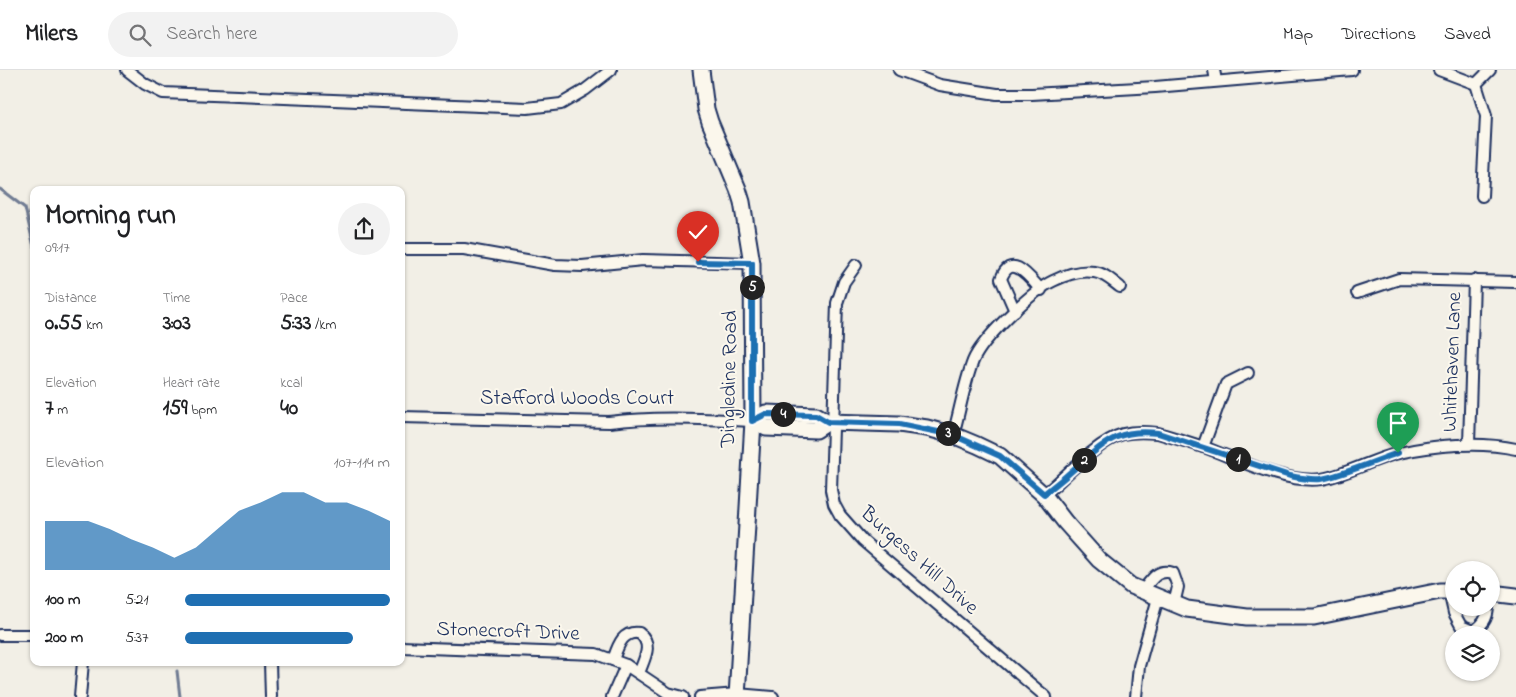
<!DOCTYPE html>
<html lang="en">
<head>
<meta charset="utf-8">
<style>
	:root { --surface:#fff; --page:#f2f2f2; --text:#202124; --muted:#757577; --line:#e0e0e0; --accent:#1f6fb2 }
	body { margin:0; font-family:"Indie Flower",sans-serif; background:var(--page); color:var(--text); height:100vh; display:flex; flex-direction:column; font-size:19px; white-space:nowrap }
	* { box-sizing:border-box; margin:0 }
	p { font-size:16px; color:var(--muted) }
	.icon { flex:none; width:28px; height:28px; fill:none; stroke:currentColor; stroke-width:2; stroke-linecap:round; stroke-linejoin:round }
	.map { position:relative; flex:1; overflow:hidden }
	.drawer { position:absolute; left:30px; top:116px; width:375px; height:480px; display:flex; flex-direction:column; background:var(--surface); border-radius:10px; box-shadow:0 1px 4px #0004 }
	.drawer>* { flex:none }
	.tools { position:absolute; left:1445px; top:491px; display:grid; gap:10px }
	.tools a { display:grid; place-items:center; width:55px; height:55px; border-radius:50%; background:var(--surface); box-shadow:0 1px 4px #0004; font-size:25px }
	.pin { position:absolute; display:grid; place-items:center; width:42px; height:42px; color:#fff; margin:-51px -21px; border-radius:50% 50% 50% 0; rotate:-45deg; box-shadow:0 0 5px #0007 }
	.pin .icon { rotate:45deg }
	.km { position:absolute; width:25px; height:25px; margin:-12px; border-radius:50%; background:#222; color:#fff; font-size:14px; line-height:25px; text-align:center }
	.round { display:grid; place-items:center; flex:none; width:52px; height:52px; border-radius:26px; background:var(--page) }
	.head { display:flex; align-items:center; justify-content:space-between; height:85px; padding:0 15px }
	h1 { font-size:28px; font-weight:700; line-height:38px }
	.figures { display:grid; grid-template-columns:repeat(3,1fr); gap:8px; height:85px; padding:5px 15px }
	.figures div { display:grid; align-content:center }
	.figures b { font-size:21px; font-weight:700 }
	.figures small { font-size:14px; font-weight:400 }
	.figures p { font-size:14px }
	.chart { height:140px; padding:10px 15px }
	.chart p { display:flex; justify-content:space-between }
	.chart svg { width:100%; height:90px; margin-top:5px; fill:var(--accent); opacity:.7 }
	ul { padding:0 15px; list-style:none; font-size:16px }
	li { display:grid; grid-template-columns:80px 60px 1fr; align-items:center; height:38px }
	li i { height:12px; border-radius:6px; background:var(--accent) }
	header { display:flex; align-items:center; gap:30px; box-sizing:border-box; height:70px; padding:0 25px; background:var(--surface); border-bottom:1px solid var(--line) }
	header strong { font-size:24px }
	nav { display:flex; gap:28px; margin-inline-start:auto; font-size:18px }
	.search { width:350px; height:45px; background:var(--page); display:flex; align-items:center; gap:12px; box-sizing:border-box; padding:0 18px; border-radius:28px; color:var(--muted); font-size:19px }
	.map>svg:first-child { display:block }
</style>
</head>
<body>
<header>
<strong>Milers</strong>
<div class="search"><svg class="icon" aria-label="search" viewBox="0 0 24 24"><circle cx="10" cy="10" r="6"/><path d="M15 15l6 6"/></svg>Search here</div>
<nav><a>Map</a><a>Directions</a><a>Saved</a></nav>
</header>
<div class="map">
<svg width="1516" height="627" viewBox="0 0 1516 627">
	<rect width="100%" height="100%" fill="#f2efe6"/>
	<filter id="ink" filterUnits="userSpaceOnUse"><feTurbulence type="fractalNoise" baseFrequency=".02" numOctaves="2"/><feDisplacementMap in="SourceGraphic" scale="10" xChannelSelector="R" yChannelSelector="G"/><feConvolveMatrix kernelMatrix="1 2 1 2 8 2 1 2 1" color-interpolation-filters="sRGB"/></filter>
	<g filter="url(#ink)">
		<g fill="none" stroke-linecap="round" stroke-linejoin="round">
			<g stroke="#707b93" stroke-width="3">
				<path d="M0,119L25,138L34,177"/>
				<path d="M177,601L180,627"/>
			</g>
			<g stroke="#1b2f5e" stroke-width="14">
				<g id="street">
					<path d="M127,0L145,14L163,23L527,38L561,34L585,20L611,0"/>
					<path d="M899,0L940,15L997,24H1032L1155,17L1352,0"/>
					<path d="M1214,0L1216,11"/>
					<path d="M1439,0L1476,14"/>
					<path d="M1476,14L1486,46L1482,126"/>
					<path d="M1476,14L1490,0"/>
					<path d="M401,179H464L555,195L582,196L643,190L752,193"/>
					<path d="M856,195L844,212L837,233L831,420L834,434L840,445L863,471L1046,627"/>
					<path d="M1357,223L1399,209L1516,212"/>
					<path d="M1015,241L1001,209C1011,181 1030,208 1041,220"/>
					<path d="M401,347L609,352C657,346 704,349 753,351"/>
					<path d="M953,365C960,341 964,314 973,291C982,269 1032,221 1053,211C1065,205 1081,200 1094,202C1104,203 1112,211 1120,217"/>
					<path d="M1469,374L1474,210"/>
					<path d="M1203,377L1226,314L1248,303"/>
					<path d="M1044,425C1065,407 1098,371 1123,364C1135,361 1146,362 1158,363C1175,368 1192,373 1209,379C1241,391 1288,414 1322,409C1349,404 1373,389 1399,383C1434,375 1480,371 1516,379"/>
					<path d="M1449,521L1454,543L1461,556L1473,561C1483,555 1487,549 1488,538"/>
					<path d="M1142,522C1151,510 1157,498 1173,503L1178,517L1174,534"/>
					<path d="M0,565H34"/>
					<path d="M401,577L596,584L626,595L668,623L683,627"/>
					<path d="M613,590C618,576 622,561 639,563C654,574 644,589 639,603"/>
					<path d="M270,592L271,627"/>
					<path d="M80,627L83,592"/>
					<path d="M612,627L626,595"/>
					<path d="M700,627L737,624L773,627"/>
					<path d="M1136,627L1139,596L1158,528"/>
				</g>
			</g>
			<g stroke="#1b2f5e" stroke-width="19">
				<g id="secondary">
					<path d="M701,0L706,39L710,52L738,119L742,132L752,193L753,351L737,627"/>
					<path d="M753,351L766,343L816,345L828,352L899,354L927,358L953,365L977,375L1000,386L1044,425L1065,452L1099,490L1131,516L1187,539L1247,547H1314L1440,521H1454"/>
					<path d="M753,351L766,358L816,360L828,352"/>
					<path d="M1491,523L1516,526"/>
				</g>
			</g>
			<use href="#street" stroke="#fbf7ec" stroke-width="10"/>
			<use href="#secondary" stroke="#fbf7ec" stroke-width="15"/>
		</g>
	</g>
	<g fill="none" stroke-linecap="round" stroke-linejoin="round" filter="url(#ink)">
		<g stroke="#fff" stroke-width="10">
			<path id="route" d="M698,192L752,193V351L766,344L816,345L828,352L899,354L953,365L1000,386L1044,424C1057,414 1070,403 1082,392C1109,369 1121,359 1158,363L1290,406C1300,408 1310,410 1321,409C1341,406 1377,390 1398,383"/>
		</g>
		<use href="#route" stroke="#1f6fb2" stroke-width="6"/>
	</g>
	<g text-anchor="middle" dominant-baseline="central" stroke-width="4" stroke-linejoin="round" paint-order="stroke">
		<g font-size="21" fill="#1b2f5e" stroke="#fbf7ec">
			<text transform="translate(1453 292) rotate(-88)">Whitehaven Lane</text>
			<text transform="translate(730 309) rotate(-89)">Dingledine Road</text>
			<text x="577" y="329">Stafford Woods Court</text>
			<text transform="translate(919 491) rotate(42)">Burgess Hill Drive</text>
			<text transform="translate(508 562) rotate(2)">Stonecroft Drive</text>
		</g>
	</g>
</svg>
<div class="tools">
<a><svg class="icon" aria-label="locate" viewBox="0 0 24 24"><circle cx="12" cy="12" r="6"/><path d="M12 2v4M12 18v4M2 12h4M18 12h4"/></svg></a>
<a><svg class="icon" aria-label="layers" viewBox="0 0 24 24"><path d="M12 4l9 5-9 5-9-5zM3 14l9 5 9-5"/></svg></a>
</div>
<div class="pin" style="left:1398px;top:383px;background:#1e9e55"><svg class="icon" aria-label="arrive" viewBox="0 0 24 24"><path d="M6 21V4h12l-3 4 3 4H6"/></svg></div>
<div class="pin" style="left:698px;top:192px;background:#d93025"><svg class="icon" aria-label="check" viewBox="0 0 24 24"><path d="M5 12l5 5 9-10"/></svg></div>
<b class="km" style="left:1238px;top:389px">1</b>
<b class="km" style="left:1084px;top:390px">2</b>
<b class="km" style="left:948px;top:363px">3</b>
<b class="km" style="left:783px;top:344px">4</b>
<b class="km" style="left:752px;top:217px">5</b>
<section class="drawer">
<div class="head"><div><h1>Morning run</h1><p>09:17</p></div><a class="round"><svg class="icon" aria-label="share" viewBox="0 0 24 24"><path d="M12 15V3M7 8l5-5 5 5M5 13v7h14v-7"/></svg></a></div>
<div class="figures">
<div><p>Distance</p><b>0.55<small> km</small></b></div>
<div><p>Time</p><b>3:03</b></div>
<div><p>Pace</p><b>5:33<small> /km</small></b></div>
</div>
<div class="figures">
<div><p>Elevation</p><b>7<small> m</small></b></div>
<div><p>Heart rate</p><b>159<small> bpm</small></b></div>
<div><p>kcal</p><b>40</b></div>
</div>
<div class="chart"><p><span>Elevation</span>107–114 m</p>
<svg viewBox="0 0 160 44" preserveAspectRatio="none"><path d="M0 44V20L10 20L20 20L30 24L40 29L50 33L60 38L70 33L80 24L90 15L100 11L110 6L120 6L130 11L140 11L150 15L160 20V44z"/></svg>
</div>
<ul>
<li><b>100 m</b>5:21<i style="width:100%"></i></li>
<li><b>200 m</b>5:37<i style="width:82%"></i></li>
</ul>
</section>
</div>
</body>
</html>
